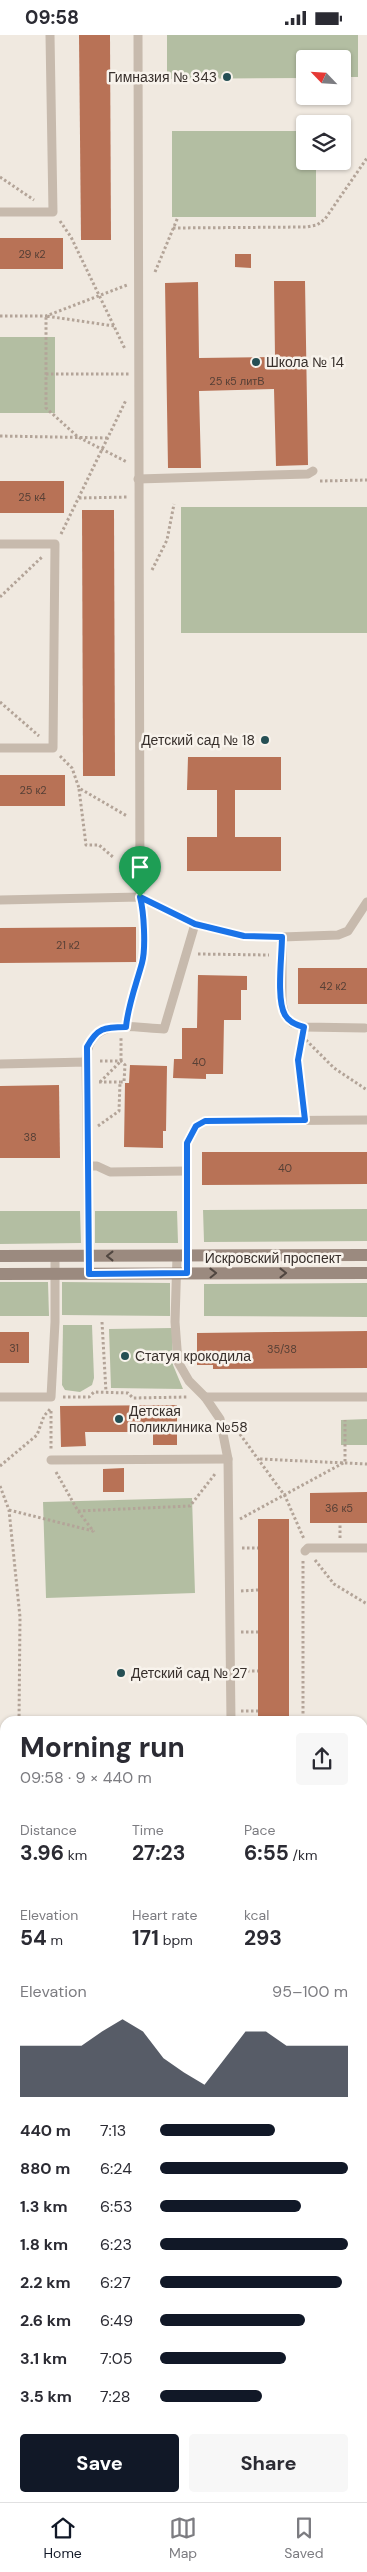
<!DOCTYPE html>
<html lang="en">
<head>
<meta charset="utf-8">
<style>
	:root { --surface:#fff; --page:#f7f7f7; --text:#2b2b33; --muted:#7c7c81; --line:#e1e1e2; --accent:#111827 }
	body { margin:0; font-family:"DM Sans",sans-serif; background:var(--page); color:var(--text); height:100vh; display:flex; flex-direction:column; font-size:19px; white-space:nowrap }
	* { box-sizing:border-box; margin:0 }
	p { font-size:16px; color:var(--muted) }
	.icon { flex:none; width:28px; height:28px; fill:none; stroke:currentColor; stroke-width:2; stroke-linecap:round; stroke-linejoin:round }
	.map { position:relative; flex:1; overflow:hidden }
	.sheet { position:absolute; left:0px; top:1681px; width:368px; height:786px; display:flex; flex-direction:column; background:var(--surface); border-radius:15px 15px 0 0; box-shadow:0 1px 4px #0004 }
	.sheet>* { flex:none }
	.needle { width:32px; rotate:295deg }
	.buttons { position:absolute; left:296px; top:15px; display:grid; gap:10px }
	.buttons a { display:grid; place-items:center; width:55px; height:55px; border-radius:5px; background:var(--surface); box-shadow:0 1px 4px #0004; font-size:25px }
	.pin { position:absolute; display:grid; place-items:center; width:42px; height:42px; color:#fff; margin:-51px -21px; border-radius:50% 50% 50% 0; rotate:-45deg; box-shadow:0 0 5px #0007 }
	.pin .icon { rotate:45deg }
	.round { display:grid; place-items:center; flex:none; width:52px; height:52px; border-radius:5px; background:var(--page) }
	.summary { display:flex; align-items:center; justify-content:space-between; height:85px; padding:0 20px }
	h1 { font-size:28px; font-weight:700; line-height:38px }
	.figures { display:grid; grid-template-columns:repeat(3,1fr); gap:8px; height:85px; padding:5px 20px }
	.figures div { display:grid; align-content:center }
	.figures b { font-size:21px; font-weight:700 }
	.figures small { font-size:14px; font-weight:400 }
	.figures p { font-size:14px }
	.chart { height:140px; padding:10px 20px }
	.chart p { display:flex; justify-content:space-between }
	.chart svg { width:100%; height:90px; margin-top:5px; fill:var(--accent); opacity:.7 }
	.action { display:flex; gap:10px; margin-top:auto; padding:10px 20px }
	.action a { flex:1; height:58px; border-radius:5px; background:var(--accent); color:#fff; font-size:20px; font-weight:700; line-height:58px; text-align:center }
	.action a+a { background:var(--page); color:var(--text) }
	ul { padding:0 20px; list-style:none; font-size:16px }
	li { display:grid; grid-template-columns:80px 60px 1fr; align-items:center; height:38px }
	li i { height:12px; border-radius:6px; background:var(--accent) }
	.status { display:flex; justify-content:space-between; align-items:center; height:35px; padding:0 25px; background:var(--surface); direction:ltr }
	.status svg { height:14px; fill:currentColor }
	.tabs { display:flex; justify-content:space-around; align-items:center; height:70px; border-top:1px solid var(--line); background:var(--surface); font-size:14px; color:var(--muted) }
	.tabs a { display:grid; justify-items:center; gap:2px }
	.tabs .active { color:var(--accent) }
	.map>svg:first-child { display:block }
</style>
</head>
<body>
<div class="status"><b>09:58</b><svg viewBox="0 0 49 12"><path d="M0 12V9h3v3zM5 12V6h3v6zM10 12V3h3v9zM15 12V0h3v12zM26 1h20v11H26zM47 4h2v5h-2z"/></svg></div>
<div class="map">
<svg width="367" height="2467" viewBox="0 0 367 2467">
	<rect width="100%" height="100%" fill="#f0e9e0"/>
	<g fill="#b3bea2">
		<path d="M167,0H358V42H343L342,24H305V43L167,44Z"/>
		<path d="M172,96H305V126H316V182H172Z"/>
		<rect x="0" y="302" width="55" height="76"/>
		<rect x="181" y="472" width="186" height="126"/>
		<path d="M367,1174V1206L204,1207L203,1175Z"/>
		<path d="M0,1176H80L81,1208L0,1209Z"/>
		<path d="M95,1176H177L178,1208H95Z"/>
		<path d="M0,1247H48L49,1281H0Z"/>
		<path d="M62,1247L170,1248V1281L62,1280Z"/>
		<path d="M367,1248V1282L204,1281V1249Z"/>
		<path d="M63,1290H92L94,1343L92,1350L80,1357L65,1355L62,1350Z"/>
		<path d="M172,1293L173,1330L183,1354L111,1353L109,1294Z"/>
		<path d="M367,1384V1410H341V1385Z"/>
		<path d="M192,1463L195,1558L46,1563L43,1467Z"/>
		<path d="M363,1991H367V2184H362Z"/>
	</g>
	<g fill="#b87256">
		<path d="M79,0H110L111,205H81Z"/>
		<rect x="0" y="203" width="63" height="31"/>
		<path d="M235,219H251V233L235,232Z"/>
		<path d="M274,246H305L308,430L276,431L274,354L199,356L201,433H168L165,248L198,247L199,323L275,322Z"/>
		<rect x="0" y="446" width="64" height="32"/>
		<path d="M82,475H114L115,741H83Z"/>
		<path d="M188,722H281V755H235V802H281V836H187V802H217V755H187Z"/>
		<rect x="0" y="740" width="65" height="31"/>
		<path d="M136,892V927L0,928V893Z"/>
		<rect x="298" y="933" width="69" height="36"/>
		<path d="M198,940L247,941V955H241V985H224L223,1039H206V1044L173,1043L174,1024H182V993H197Z"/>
		<path d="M130,1030L167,1031L166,1096H163V1113L124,1112L125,1048H129Z"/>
		<path d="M59,1050L60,1123H0V1051Z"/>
		<path d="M202,1117H367V1149L202,1150Z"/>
		<path d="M367,1296V1333L213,1334V1330H197V1298Z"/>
		<rect x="0" y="1297" width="29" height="31"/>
		<path d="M177,1370V1410H153V1397H85L86,1411L61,1412L60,1371Z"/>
		<path d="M124,1433V1457H103V1434Z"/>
		<path d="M367,1457V1488H310V1458Z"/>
		<rect x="258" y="1484" width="31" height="202"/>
	</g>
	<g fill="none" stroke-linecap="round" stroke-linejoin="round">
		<g stroke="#b3a498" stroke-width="3" stroke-dasharray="2.5 2.5" stroke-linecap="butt">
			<path d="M0,142L34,165"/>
			<path d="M60,186L71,202L125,314"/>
			<path d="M173,193L307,192L317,190L325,184L367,123"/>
			<path d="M155,237L178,182"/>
			<path d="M0,281H46L127,250"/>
			<path d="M114,291L46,281V373L78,402L127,427"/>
			<path d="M46,339H129"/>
			<path d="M0,401L109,403"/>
			<path d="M320,446L367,445"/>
			<path d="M79,463L128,462"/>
			<path d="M61,499L126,365"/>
			<path d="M152,535L167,505L174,469"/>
			<path d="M0,562L43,521"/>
			<path d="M0,667L39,701"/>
			<path d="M60,721L72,733L79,753L127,781"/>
			<path d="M79,754L86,810H99L113,822"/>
			<path d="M198,919L269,920"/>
			<path d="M127,981L143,926V877"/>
			<path d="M303,1004L298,1025L304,1075"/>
			<path d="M306,1005L334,1033L367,1055"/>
			<path d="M99,1047H120"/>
			<path d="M100,1047L121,1026V1003"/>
			<path d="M98,1091L119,1076L120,1047H124L125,1030L121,1026H99"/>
			<path d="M102,1287L106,1357"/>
			<path d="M63,1362H89L94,1357L128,1358L133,1363L188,1362"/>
			<path d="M51,1376V1415"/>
			<path d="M234,1391L285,1461L304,1504"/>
			<path d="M260,1424L367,1429"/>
			<path d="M0,1431L37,1400L44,1381L51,1373"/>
			<path d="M56,1437L78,1476L94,1497"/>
			<path d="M0,1451L9,1475L20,1582L19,1686"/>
			<path d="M9,1475L93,1496"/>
			<path d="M78,1476L190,1471L215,1439"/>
			<path d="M240,1484L345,1427V1385"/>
			<path d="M340,1503V1488"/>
			<path d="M242,1513H258"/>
			<path d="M315,1525L334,1549L367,1569"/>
			<path d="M303,1526V1686"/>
			<path d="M241,1556L258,1555"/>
			<path d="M241,1597H258"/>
			<path d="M242,1636H258"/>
			<path d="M241,1676H258"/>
			<path d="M0,1818H5"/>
			<path d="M362,1933H367"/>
			<path d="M0,2186H5"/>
			<path d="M362,2345H367"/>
			<path d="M362,2365H367"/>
			<path d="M0,2366L5,2367"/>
			<path d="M34,2462L41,2467"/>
			<path d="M310,2462V2467"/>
			<path d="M14,2467V2462"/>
			<path d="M194,2467L201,2462"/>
		</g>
		<g stroke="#c7baad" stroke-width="9">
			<path d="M138,0L140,862"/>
			<path d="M0,177H53L50,0"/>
			<path d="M138,444L308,439L313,436"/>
			<path d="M0,509H55L53,713H0"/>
			<path d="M0,865L140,862L195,889L244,901L282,902L338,900L348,896L367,867"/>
			<path d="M282,902V968L285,980L292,988L304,992L365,993"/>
			<path d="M86,1027C87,980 131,993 164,994L195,889"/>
			<path d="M0,1029L86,1027L89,1239"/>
			<path d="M88,1131H97L110,1137L187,1136"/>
			<path d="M177,1221L175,1287L178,1327L189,1346L205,1362L220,1384L228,1424L231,1686"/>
			<path d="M187,1238V1108L196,1091L205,1086L367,1085"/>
			<path d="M0,1362H51L55,1287V1221"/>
			<path d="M205,1362H367"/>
			<path d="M51,1425L228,1424"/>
			<path d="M305,1516L308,1513H367"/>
			<path d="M362,1716H367"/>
			<path d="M362,1829H367"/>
			<path d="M0,1914H5"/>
			<path d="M0,1992H5"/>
			<path d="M362,2255H367"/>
			<path d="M0,2263H5"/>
			<path d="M362,2456L367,2455"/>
			<path d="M234,2467V2462"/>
		</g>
		<g stroke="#9b8a7f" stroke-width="12">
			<path d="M0,1221L367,1220"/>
			<path d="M0,1239L367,1238"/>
		</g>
	</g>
	<defs><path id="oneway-chevron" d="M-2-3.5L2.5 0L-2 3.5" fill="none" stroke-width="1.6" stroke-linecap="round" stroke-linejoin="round" transform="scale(1.25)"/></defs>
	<g stroke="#504640">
		<use href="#oneway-chevron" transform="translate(110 1221) rotate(180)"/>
		<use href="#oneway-chevron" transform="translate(213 1238) rotate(-1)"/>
		<use href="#oneway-chevron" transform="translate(283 1238)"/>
	</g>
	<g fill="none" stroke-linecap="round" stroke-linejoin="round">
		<g stroke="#fff" stroke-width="10">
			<path id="route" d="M140,862L195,889L244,901L282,902C282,920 276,965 285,980C289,987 296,990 304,992L298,1025L305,1085L205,1086L196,1091L187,1108V1238L89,1239L87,1012C97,993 104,992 126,992C128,970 136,950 142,928C146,913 144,877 140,862Z"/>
		</g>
		<use href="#route" stroke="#1a73e8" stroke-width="6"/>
	</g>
	<g fill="#254f54" stroke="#f8f3ec" stroke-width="2">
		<circle cx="227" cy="42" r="5"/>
		<circle cx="256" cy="327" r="5"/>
		<circle cx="265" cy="705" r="5"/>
		<circle cx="125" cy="1321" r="5"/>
		<circle cx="119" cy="1384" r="5"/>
		<circle cx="121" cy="1638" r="5"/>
	</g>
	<g text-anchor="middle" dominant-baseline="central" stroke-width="5" stroke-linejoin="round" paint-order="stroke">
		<g font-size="11" fill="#574036">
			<text x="32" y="219">29 к2</text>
			<text x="237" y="346">25 к5 литВ</text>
			<text x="32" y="462">25 к4</text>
			<text x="33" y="755">25 к2</text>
			<text x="68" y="910">21 к2</text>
			<text x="333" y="951">42 к2</text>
			<text x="199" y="1027">40</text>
			<text x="30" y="1102">38</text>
			<text x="285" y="1133">40</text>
			<text x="14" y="1313">31</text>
			<text x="282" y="1314">35/38</text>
			<text x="339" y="1473">36 к5</text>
		</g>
		<g font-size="14" fill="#372f2b" stroke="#f8f3ec" text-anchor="start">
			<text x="217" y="42" text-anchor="end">Гимназия № 343</text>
			<text x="266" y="327">Школа № 14</text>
			<text x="255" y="705" text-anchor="end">Детский сад № 18</text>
			<text x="135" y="1321">Статуя крокодила</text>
			<text x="129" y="1376">Детская<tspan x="129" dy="16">поликлиника №58</tspan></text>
			<text x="131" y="1638">Детский сад № 27</text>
		</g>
		<g font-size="14" fill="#372f2b" stroke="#f8f3ec">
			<text x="273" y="1223">Искровский проспект</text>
		</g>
	</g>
</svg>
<div class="buttons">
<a><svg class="needle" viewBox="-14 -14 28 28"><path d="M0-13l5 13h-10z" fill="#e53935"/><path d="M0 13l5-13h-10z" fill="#7c7c81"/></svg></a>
<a><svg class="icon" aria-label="layers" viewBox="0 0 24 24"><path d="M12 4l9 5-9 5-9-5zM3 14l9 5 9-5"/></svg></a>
</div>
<div class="pin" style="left:140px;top:862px;background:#1e9e55"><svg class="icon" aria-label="arrive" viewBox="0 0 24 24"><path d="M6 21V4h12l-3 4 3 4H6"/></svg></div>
<section class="sheet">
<div class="summary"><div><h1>Morning run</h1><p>09:58 · 9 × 440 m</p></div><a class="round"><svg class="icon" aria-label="share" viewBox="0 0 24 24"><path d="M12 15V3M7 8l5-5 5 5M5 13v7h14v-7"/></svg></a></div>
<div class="figures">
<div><p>Distance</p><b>3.96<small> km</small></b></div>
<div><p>Time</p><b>27:23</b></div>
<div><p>Pace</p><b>6:55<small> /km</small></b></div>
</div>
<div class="figures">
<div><p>Elevation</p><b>54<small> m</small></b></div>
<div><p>Heart rate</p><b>171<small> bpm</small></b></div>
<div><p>kcal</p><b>293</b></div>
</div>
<div class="chart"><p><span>Elevation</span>95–100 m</p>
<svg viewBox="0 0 160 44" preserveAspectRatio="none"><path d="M0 44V19L10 19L20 19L30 19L40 12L50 6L60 12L70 25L80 32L90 38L100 25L110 12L120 12L130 19L140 19L150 19L160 19V44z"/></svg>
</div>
<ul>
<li><b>440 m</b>7:13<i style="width:61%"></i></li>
<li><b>880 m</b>6:24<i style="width:100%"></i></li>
<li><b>1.3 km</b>6:53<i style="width:75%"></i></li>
<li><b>1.8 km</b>6:23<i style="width:100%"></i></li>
<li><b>2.2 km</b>6:27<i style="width:97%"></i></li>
<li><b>2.6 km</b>6:49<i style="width:77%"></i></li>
<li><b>3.1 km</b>7:05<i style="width:67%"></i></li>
<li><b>3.5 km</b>7:28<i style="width:54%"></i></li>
</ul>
<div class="action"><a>Save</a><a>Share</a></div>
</section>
</div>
<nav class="tabs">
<a class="active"><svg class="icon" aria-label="home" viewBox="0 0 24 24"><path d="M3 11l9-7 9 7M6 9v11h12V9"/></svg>Home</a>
<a><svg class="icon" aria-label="map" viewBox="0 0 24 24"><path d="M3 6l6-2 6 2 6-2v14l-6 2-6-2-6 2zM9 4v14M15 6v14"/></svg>Map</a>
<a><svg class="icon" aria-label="saved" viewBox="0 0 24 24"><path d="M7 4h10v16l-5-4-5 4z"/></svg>Saved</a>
</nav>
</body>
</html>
